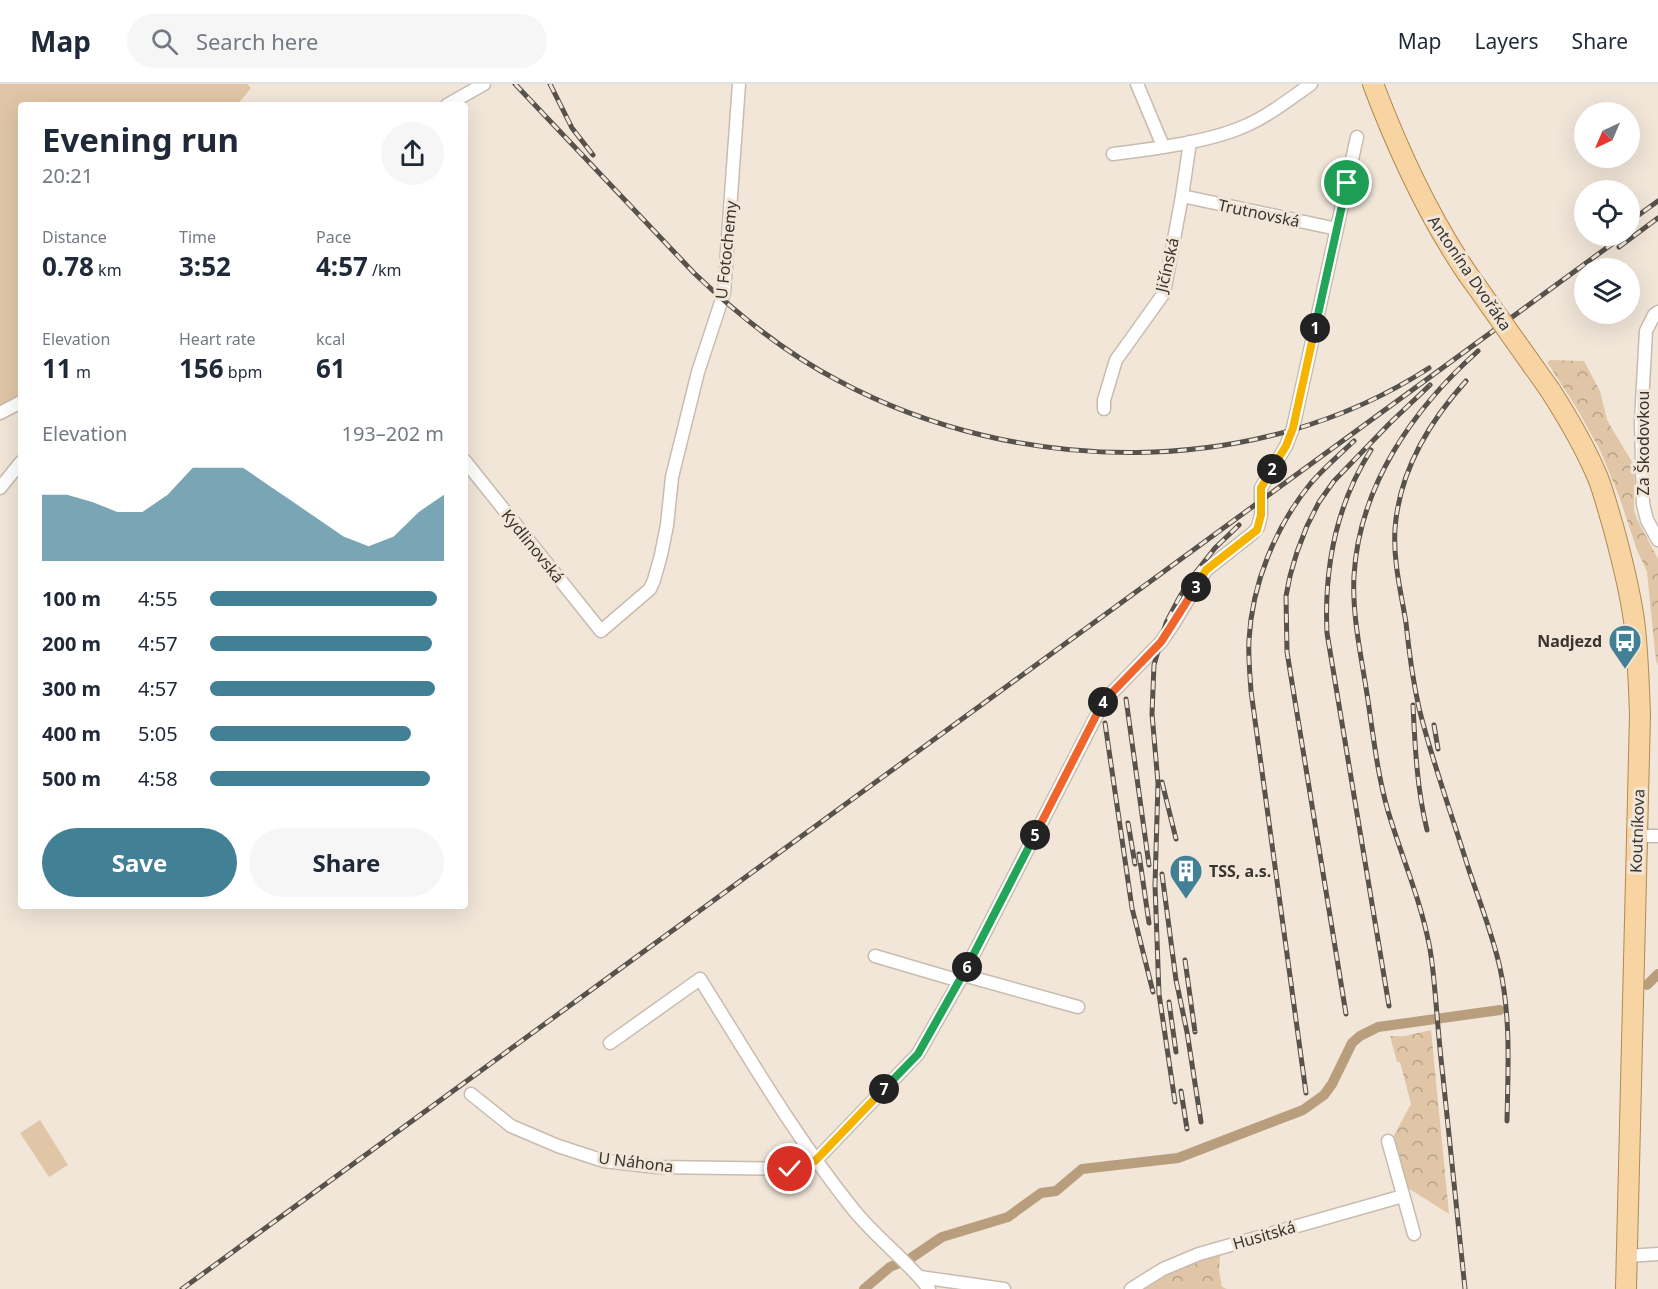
<!DOCTYPE html>
<html lang="en">
<head>
<meta charset="utf-8">
<style>
	:root { --surface:#fff; --page:#f6f6f7; --text:#1f2937; --muted:#747a83; --line:#e0e1e3; --accent:#428096 }
	body { margin:0; font-family:"Noto Sans",sans-serif; background:var(--page); color:var(--text); height:100vh; display:flex; flex-direction:column; font-size:22px; white-space:nowrap }
	* { box-sizing:border-box; margin:0 }
	p { font-size:20px; color:var(--muted) }
	.icon { flex:none; width:33px; height:33px; fill:none; stroke:currentColor; stroke-width:2; stroke-linecap:round; stroke-linejoin:round }
	.map { position:relative; flex:1; overflow:hidden }
	.side { position:absolute; left:18px; top:18px; width:450px; height:807px; display:flex; flex-direction:column; background:var(--surface); border-radius:6px; box-shadow:0 6px 24px #0002 }
	.side>* { flex:none }
	.needle { width:39px; rotate:224deg }
	.buttons { position:absolute; left:1574px; top:18px; display:grid; gap:12px }
	.buttons a { display:grid; place-items:center; width:66px; height:66px; border-radius:50%; background:var(--surface); box-shadow:0 6px 24px #0002; font-size:30px }
	.pin { position:absolute; display:grid; place-items:center; width:51px; height:51px; color:#fff; margin:-26px; border:3px solid #fff; border-radius:50%; box-shadow:0 2px 6px #0007 }
	.km { position:absolute; width:30px; height:30px; margin:-15px; border-radius:50%; background:#222; color:#fff; font-size:16px; line-height:30px; text-align:center }
	.round { display:grid; place-items:center; flex:none; width:63px; height:63px; border-radius:32px; background:var(--page) }
	.headline { display:flex; align-items:center; justify-content:space-between; height:102px; padding:0 24px }
	h1 { font-size:33px; font-weight:700; line-height:45px }
	.figures { display:grid; grid-template-columns:repeat(3,1fr); gap:9px; height:102px; padding:6px 24px }
	.figures div { display:grid; align-content:center }
	.figures b { font-size:26px; font-weight:700 }
	.figures small { font-size:16px; font-weight:400 }
	.figures p { font-size:16px }
	.chart { height:168px; padding:12px 24px }
	.chart p { display:flex; justify-content:space-between }
	.chart svg { width:100%; height:108px; margin-top:6px; fill:var(--accent); opacity:.7 }
	.primary-button { display:flex; gap:12px; margin-top:auto; padding:12px 24px }
	.primary-button a { flex:1; height:69px; border-radius:36px; background:var(--accent); color:#fff; font-size:24px; font-weight:700; line-height:69px; text-align:center }
	.primary-button a+a { background:var(--page); color:var(--text) }
	ul { padding:0 24px; list-style:none; font-size:20px }
	li { display:grid; grid-template-columns:96px 72px 1fr; align-items:center; height:45px }
	li i { height:15px; border-radius:8px; background:var(--accent) }
	header { display:flex; align-items:center; gap:36px; box-sizing:border-box; height:84px; padding:0 30px; background:var(--surface); border-bottom:2px solid var(--line) }
	header strong { font-size:28px }
	nav { display:flex; gap:33px; margin-inline-start:auto; font-size:21px }
	.search { width:420px; height:54px; background:var(--page); display:flex; align-items:center; gap:15px; box-sizing:border-box; padding:0 21px; border-radius:33px; color:var(--muted); font-size:22px }
	.map>svg:first-child { display:block }
</style>
</head>
<body>
<header>
<strong>Map</strong>
<div class="search"><svg class="icon" aria-label="search" viewBox="0 0 24 24"><circle cx="10" cy="10" r="6"/><path d="M15 15l6 6"/></svg>Search here</div>
<nav><a>Map</a><a>Layers</a><a>Share</a></nav>
</header>
<div class="map">
<svg width="1658" height="1205" viewBox="0 0 1658 1205">
	<defs>
		<pattern id="forest-crowns" width="20" height="18" patternUnits="userSpaceOnUse" patternTransform="scale(1.5)"><rect width="20" height="18" fill="#e0c6a6"/><path d="M2 6a3 3 0 1 1 6 0M12 15a3 3 0 1 1 6 0" fill="none" stroke="#b7a288"/></pattern>
	</defs>
	<rect width="100%" height="100%" fill="#f1e6d8"/>
	<g fill="url(#forest-crowns)">
		<path d="M1551,276L1584,277L1600,307L1607,336L1635,383L1634,426L1637,435L1658,475V581L1656,577L1647,488L1637,466L1619,412L1600,366L1576,323L1547,278Z"/>
		<path d="M1431,946L1449,1130L1405,1102L1392,1055L1411,1020L1400,978H1397L1390,952H1405Z"/>
		<path d="M1213,1171L1220,1172L1219,1186L1222,1203L1227,1205H1141L1177,1185Z"/>
	</g>
	<g fill="#e0c6a6">
		<path d="M0,0H247L251,4L237,21H21V312L0,322Z"/>
		<path d="M40,1036L68,1081L49,1093L20,1049Z"/>
	</g>
	<g fill="none" stroke-linecap="round" stroke-linejoin="round">
		<g stroke="#b99e7d" stroke-width="10">
			<path d="M1647,901L1658,890"/>
			<path d="M864,1205L890,1183L911,1174L942,1153L1008,1133L1041,1109L1056,1107L1082,1085L1178,1074L1303,1026L1324,1011L1332,1000L1352,959L1360,952L1378,943L1500,926"/>
		</g>
		<g stroke="#c7bcaf" stroke-width="15">
			<g id="minor">
				<path d="M1137,0L1163,62"/>
				<path d="M447,21L484,0"/>
				<path d="M1113,70C1153,65 1209,58 1245,42C1268,32 1290,15 1311,0"/>
				<path d="M1182,112L1337,145"/>
				<path d="M1658,228L1654,231L1646,247L1641,337L1643,420L1647,436L1658,456"/>
				<path d="M1104,325V316L1116,276L1164,209L1182,112L1190,58"/>
				<path d="M0,329L21,318"/>
				<path d="M465,377L601,547L650,505L654,496L661,471L667,441L672,393L698,288L724,209L739,0"/>
				<path d="M0,404L21,378"/>
				<path d="M1637,752H1658"/>
				<path d="M875,872L960,897"/>
				<path d="M963,891L1078,923"/>
				<path d="M610,959L700,895C749,973 796,1054 853,1125C876,1154 907,1176 929,1205"/>
				<path d="M471,1010L511,1042L558,1062L604,1077L656,1083L790,1085L815,1077L918,970L963,891L1104,617L1161,558L1172,542L1206,486L1253,449L1258,443L1261,431V404L1286,362L1293,344L1357,53"/>
				<path d="M1388,1057L1414,1150"/>
				<path d="M1627,1172L1658,1170"/>
				<path d="M920,1193L1004,1205"/>
				<path d="M1131,1205L1163,1185L1199,1170L1403,1112"/>
			</g>
		</g>
		<g stroke="#b28951" stroke-width="22">
			<g id="primary">
				<path d="M1373,0C1398,66 1427,130 1467,189"/>
				<path d="M1550,306C1568,334 1585,363 1598,394C1604,409 1608,426 1613,442C1622,475 1631,510 1635,544C1638,573 1639,602 1640,631L1626,1205"/>
			</g>
		</g>
		<use href="#minor" stroke="#fff" stroke-width="12"/>
		<use href="#primary" stroke="#f8d4a2" stroke-width="20"/>
		<g stroke="#57524c" stroke-width="5">
			<g id="rail">
				<path d="M515,0L694,189C738,231 785,269 839,297C1018,393 1257,396 1429,284"/>
				<path d="M550,0L572,44L593,71"/>
				<path d="M1629,138L1658,117"/>
				<path d="M1619,163L1658,134"/>
				<path d="M1466,297C1429,338 1399,388 1395,445C1393,477 1401,508 1406,539C1409,568 1413,597 1419,624C1432,677 1451,728 1467,780C1478,814 1492,848 1500,884C1511,934 1508,986 1507,1037"/>
				<path d="M1371,366C1336,421 1324,484 1327,549L1389,922"/>
				<path d="M1126,615L1149,781"/>
				<path d="M1413,621C1415,663 1417,705 1427,746"/>
				<path d="M1105,639L1132,824L1153,908"/>
				<path d="M1434,641L1438,665"/>
				<path d="M1162,698L1176,755"/>
				<path d="M1128,739L1135,780"/>
				<path d="M1139,770L1149,839"/>
				<path d="M1162,790L1176,896L1187,948L1201,1038"/>
				<path d="M1185,876L1195,948"/>
				<path d="M1169,918L1176,968"/>
				<path d="M1346,930L1287,568L1286,512L1290,492L1297,468L1307,442L1319,418L1334,397L1390,339L1430,301"/>
				<path d="M1181,1007L1187,1045"/>
				<path d="M1306,1009L1251,607C1250,590 1248,573 1249,556C1252,500 1275,443 1311,399C1324,384 1339,371 1354,357"/>
				<path d="M1175,1018L1159,910L1155,801L1158,699L1152,630L1154,581L1166,539L1178,516L1189,497L1215,464L1239,441"/>
				<path d="M182,1205L1623,152"/>
				<path d="M1465,1205C1458,1134 1450,1064 1443,993C1440,968 1438,943 1436,919C1434,899 1433,879 1429,860C1420,814 1401,771 1388,727C1377,689 1373,649 1367,610C1361,571 1352,531 1354,492C1359,402 1413,325 1478,267"/>
			</g>
		</g>
		<use href="#rail" stroke="#f1e6d8" stroke-width="3" stroke-dasharray="9" stroke-linecap="butt"/>
		<g stroke="#b28951" stroke-width="22" stroke-linecap="butt">
			<path id="primary-bridge" d="M1467,189L1550,306"/>
		</g>
		<use href="#primary-bridge" stroke="#f8d4a2" stroke-width="20"/>
	</g>
	<g fill="none" stroke-linecap="round" stroke-linejoin="round">
		<g stroke="#fff" stroke-width="12">
			<path id="split-1" d="M1315,244L1347,99"/>
		</g>
		<g stroke="#fff" stroke-width="12">
			<path id="split-2" d="M1272,385L1286,362L1293,344L1315,244"/>
		</g>
		<g stroke="#fff" stroke-width="12">
			<path id="split-3" d="M1196,503L1206,486L1257,446L1261,431V404L1272,385"/>
		</g>
		<g stroke="#fff" stroke-width="12">
			<path id="split-4" d="M1103,618L1161,558L1196,503"/>
		</g>
		<g stroke="#fff" stroke-width="12">
			<path id="split-5" d="M1035,751L1103,618"/>
		</g>
		<g stroke="#fff" stroke-width="12">
			<path id="split-6" d="M967,883L1035,751"/>
		</g>
		<g stroke="#fff" stroke-width="12">
			<path id="split-7" d="M884,1005L918,970L967,883"/>
		</g>
		<g stroke="#fff" stroke-width="12">
			<path id="split-8" d="M790,1085L815,1077L884,1005"/>
		</g>
		<use href="#split-1" stroke="#22a559" stroke-width="8"/>
		<use href="#split-2" stroke="#f5b400" stroke-width="8"/>
		<use href="#split-3" stroke="#f5b400" stroke-width="8"/>
		<use href="#split-4" stroke="#f0652b" stroke-width="8"/>
		<use href="#split-5" stroke="#f0652b" stroke-width="8"/>
		<use href="#split-6" stroke="#22a559" stroke-width="8"/>
		<use href="#split-7" stroke="#22a559" stroke-width="8"/>
		<use href="#split-8" stroke="#f5b400" stroke-width="8"/>
	</g>
	<defs>
		<g id="bus-pin" transform="scale(1.725)"><path d="M0 17L-7.5 6A9.5 9.5 0 1 1 7.5 6Z" fill="#428096" stroke="#f1e6d8"/><path d="M-5-6H5V4H4V6H2V4H-2V6H-4V4H-5ZM-3.5-4V0h7V-4ZM-3.5 1.2v1.5H-2V1.2ZM2 1.2v1.5H3.5V1.2Z" fill="#fff"/></g>
		<g id="building-pin" transform="scale(1.725)"><path d="M0 17L-7.5 6A9.5 9.5 0 1 1 7.5 6Z" fill="#428096" stroke="#f1e6d8"/><path d="M-4-6H4V6H1V3H-1V6H-4ZM-2.5-4.3h1.7v1.8h-1.7ZM.8-4.3h1.7v1.8H.8ZM-2.5-1h1.7V.8h-1.7ZM.8-1h1.7V.8H.8Z" fill="#fff"/></g>
	</defs>
	<g fill-rule="evenodd">
		<use href="#bus-pin" x="1625" y="557"/>
		<use href="#building-pin" x="1186" y="787"/>
	</g>
	<g text-anchor="middle" dominant-baseline="central" stroke-width="6" stroke-linejoin="round" paint-order="stroke">
		<g font-size="16" fill="#38342f" stroke="#f1e6d8">
			<text transform="translate(1259 129) rotate(12)">Trutnovská</text>
			<text transform="translate(726 166) rotate(-84)">U Fotochemy</text>
			<text transform="translate(1167 181) rotate(-77)">Jičínská</text>
			<text transform="translate(1470 189) rotate(56)">Antonína Dvořáka</text>
			<text transform="translate(1643 359) rotate(-90)">Za Škodovkou</text>
			<text transform="translate(533 462) rotate(51)">Kydlinovská</text>
			<text transform="translate(1637 747) rotate(-88)">Koutníkova</text>
			<text transform="translate(636 1078) rotate(7)">U Náhona</text>
			<text transform="translate(1264 1151) rotate(-16)">Husitská</text>
		</g>
		<g font-size="16" font-weight="bold" fill="#38342f" stroke="#f1e6d8" text-anchor="end">
			<text x="1602" y="557">Nadjezd</text>
			<text x="1209" y="787" text-anchor="start">TSS, a.s.</text>
		</g>
	</g>
</svg>
<div class="buttons">
<a><svg class="needle" viewBox="-14 -14 28 28"><path d="M0-13l5 13h-10z" fill="#e53935"/><path d="M0 13l5-13h-10z" fill="#747a83"/></svg></a>
<a><svg class="icon" aria-label="locate" viewBox="0 0 24 24"><circle cx="12" cy="12" r="6"/><path d="M12 2v4M12 18v4M2 12h4M18 12h4"/></svg></a>
<a><svg class="icon" aria-label="layers" viewBox="0 0 24 24"><path d="M12 4l9 5-9 5-9-5zM3 14l9 5 9-5"/></svg></a>
</div>
<div class="pin" style="left:1347px;top:99px;background:#1e9e55"><svg class="icon" aria-label="arrive" viewBox="0 0 24 24"><path d="M6 21V4h12l-3 4 3 4H6"/></svg></div>
<div class="pin" style="left:790px;top:1085px;background:#d93025"><svg class="icon" aria-label="check" viewBox="0 0 24 24"><path d="M5 12l5 5 9-10"/></svg></div>
<b class="km" style="left:1315px;top:244px">1</b>
<b class="km" style="left:1272px;top:385px">2</b>
<b class="km" style="left:1196px;top:503px">3</b>
<b class="km" style="left:1103px;top:618px">4</b>
<b class="km" style="left:1035px;top:751px">5</b>
<b class="km" style="left:967px;top:883px">6</b>
<b class="km" style="left:884px;top:1005px">7</b>
<section class="side">
<div class="headline"><div><h1>Evening run</h1><p>20:21</p></div><a class="round"><svg class="icon" aria-label="share" viewBox="0 0 24 24"><path d="M12 15V3M7 8l5-5 5 5M5 13v7h14v-7"/></svg></a></div>
<div class="figures">
<div><p>Distance</p><b>0.78<small> km</small></b></div>
<div><p>Time</p><b>3:52</b></div>
<div><p>Pace</p><b>4:57<small> /km</small></b></div>
</div>
<div class="figures">
<div><p>Elevation</p><b>11<small> m</small></b></div>
<div><p>Heart rate</p><b>156<small> bpm</small></b></div>
<div><p>kcal</p><b>61</b></div>
</div>
<div class="chart"><p><span>Elevation</span>193–202 m</p>
<svg viewBox="0 0 160 44" preserveAspectRatio="none"><path d="M0 44V17L10 17L20 20L30 24L40 24L50 17L60 6L70 6L80 6L90 13L100 20L110 27L120 34L130 38L140 34L150 24L160 17V44z"/></svg>
</div>
<ul>
<li><b>100 m</b>4:55<i style="width:97%"></i></li>
<li><b>200 m</b>4:57<i style="width:95%"></i></li>
<li><b>300 m</b>4:57<i style="width:96%"></i></li>
<li><b>400 m</b>5:05<i style="width:86%"></i></li>
<li><b>500 m</b>4:58<i style="width:94%"></i></li>
</ul>
<div class="primary-button"><a>Save</a><a>Share</a></div>
</section>
</div>
</body>
</html>
